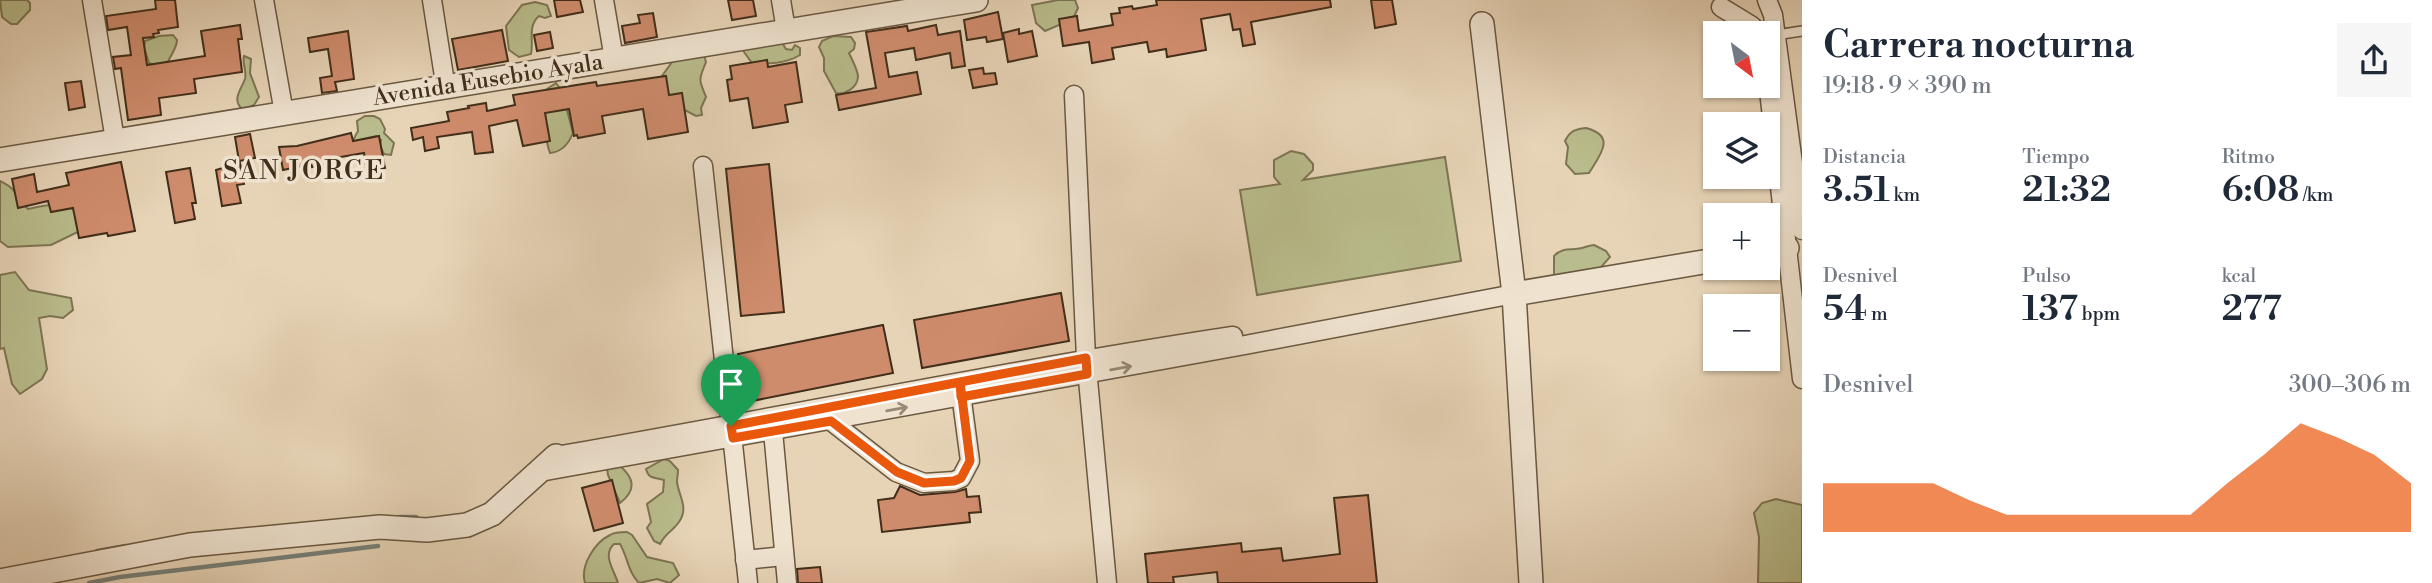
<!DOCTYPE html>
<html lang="es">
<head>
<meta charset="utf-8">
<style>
	:root { --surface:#fff; --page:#f6f6f7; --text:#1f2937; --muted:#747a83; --accent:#ea580c }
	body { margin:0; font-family:"Libre Bodoni",serif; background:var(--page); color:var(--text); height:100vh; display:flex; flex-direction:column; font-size:26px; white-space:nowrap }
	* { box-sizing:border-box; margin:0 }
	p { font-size:23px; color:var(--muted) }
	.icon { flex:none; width:38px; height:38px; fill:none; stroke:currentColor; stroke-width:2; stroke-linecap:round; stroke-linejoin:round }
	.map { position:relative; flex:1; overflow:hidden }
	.drawer { display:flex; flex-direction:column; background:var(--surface); width:630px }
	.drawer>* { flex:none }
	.needle { width:46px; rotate:148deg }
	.tools { position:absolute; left:1703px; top:21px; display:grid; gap:14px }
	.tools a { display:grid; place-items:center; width:77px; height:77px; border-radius:0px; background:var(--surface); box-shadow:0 2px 5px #0004; font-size:35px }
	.pin { position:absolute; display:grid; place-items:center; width:60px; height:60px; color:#fff; margin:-72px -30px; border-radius:50% 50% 50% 0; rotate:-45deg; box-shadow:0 0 7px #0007 }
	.pin .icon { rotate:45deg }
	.round { display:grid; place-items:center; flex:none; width:74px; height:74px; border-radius:0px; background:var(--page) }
	.overview { display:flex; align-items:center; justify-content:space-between; height:119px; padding:0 21px }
	h1 { font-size:38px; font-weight:600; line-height:52px }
	.metrics { display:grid; grid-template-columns:repeat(3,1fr); gap:10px; height:119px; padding:7px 21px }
	.metrics div { display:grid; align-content:center }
	.metrics b { font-size:35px; font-weight:600 }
	.metrics small { font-size:19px; font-weight:400 }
	.metrics p { font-size:19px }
	.chart { height:196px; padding:14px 21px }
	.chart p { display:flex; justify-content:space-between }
	.chart svg { width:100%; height:126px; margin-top:7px; fill:var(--accent); opacity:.7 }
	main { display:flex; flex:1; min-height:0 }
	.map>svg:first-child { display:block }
</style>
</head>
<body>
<main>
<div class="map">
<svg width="1802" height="583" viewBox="0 0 1802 583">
	<rect width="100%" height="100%" fill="#e7d4b7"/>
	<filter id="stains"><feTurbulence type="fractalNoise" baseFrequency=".00286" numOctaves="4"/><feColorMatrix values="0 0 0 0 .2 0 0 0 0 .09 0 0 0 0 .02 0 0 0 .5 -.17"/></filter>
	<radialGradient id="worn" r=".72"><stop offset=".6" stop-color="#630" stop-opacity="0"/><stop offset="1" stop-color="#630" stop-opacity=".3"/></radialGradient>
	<g fill="#b9bc8c" stroke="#7d7553" stroke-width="2">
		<path d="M0,0H27L30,3V10L17,24H11L2,17Z"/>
		<path d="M1058,0H1075L1078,8L1073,19L1045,31L1036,23L1032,5Z"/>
		<path d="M535,2L547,5L551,16L545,18L539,16C527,26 534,41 531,54L519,57L509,50L506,26L522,5Z"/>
		<path d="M173,35L177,40C177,48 170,56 167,64L158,67L149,63L144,47L145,41L159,36Z"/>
		<path d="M833,36L851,37L855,43L854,49L849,53C852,60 858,70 858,77C857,88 845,95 836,93L824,71V58L819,47L822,41Z"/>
		<path d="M779,38L786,49L792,50L795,45L800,48V55C785,64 769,64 752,63L744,52V46Z"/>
		<path d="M704,55L706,62C699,80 698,78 706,97L701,108L702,115L696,116L679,107L674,110L659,80L675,58Z"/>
		<path d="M244,56L251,59L250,73L259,97L254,105L243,110C231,100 241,90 245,79C247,71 242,63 244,56Z"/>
		<path d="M556,83L562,91L573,133C569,143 562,152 550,153C543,135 545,108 547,89Z"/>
		<path d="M365,116H374L380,119L385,129L384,133L394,143L391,155L384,154L380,146L381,140L376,136L352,142L358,131L357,121Z"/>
		<path d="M1586,128C1617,136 1600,155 1589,173L1575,174L1566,164L1568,147L1565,141C1570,131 1575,129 1586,128Z"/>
		<path d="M1291,151L1304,154L1313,164V170L1303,180L1445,157L1461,261L1257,295L1240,190L1280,184L1274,177V160Z"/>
		<path d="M0,181C19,190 15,197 28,209C41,206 69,199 77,214C79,218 80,225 82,230L51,245L8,247L0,241Z"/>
		<path d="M1594,245L1606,251L1610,257L1580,291L1554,276V256C1564,246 1571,251 1582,248C1586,247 1590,245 1594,245Z"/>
		<path d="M15,272L29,290L71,298L73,310L63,318L50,316L39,318L47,369L42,379L20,394L12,384L4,348L0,349V275Z"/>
		<path d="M664,459L670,461L678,470C678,474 677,478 677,482C679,497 689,507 679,522C673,531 666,532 660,544L654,541L647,528L651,522L647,504L663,492L664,480C655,477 649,480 646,469Z"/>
		<path d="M620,466C634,478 637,490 620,503L608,475L607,468Z"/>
		<path d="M1776,499L1802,505V583H1758L1759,537L1754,513L1762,503Z"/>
		<path d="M627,532L632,535L647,557L673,563L679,575L670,583L657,579L639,583C628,572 628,558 620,544H614C602,555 614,570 618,583H585C580,566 594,543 610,535C615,532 621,532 627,532Z"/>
	</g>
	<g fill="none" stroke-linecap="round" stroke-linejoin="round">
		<g stroke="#768079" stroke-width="4.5">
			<path d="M399,517H416"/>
			<path d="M97,551L126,546"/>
			<path d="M89,583L120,577L378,546"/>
		</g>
	</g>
	<g fill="#cf8c6d" stroke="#412e1a" stroke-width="2">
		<path d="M155,0H175L178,27L158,30L159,33L153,34L154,37L143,38L147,65L205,56L201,31L240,25L242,39H238L242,72L194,79L196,93L159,98L161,115L128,120L121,68L115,69L113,57L131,55L127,27L108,30L106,16L156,9Z"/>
		<path d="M554,0H580L583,12L557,17Z"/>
		<path d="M728,0H753L756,16L732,20Z"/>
		<path d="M1156,0H1330L1331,7L1251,22L1255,44L1243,46L1240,29L1233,30L1230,14L1201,19L1206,50L1178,55L1167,57L1166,49L1149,52L1147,42L1112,48L1114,59L1092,63L1089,42L1063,46L1059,19L1077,16L1079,31L1113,25L1111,14L1120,13L1119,8L1132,6L1133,9L1157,5Z"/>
		<path d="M1371,0H1392L1396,24L1375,28Z"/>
		<path d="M998,12L1003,39L987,42L986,37L967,40L964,20Z"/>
		<path d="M653,13L657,37L625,43L622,26L640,23L638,15Z"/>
		<path d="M936,25L938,35L960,31L965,66L952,68L950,53L916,60L914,48L885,53L889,77L917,72L921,94L839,110L836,95L876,88L866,32L907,26L908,31Z"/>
		<path d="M1019,29V34L1032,31L1037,56L1008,62L1003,33Z"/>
		<path d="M502,30L508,61L458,70L452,39Z"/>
		<path d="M348,31L354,79L335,82L337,91L322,93L320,78L332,76L328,49L310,52L308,38Z"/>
		<path d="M550,32L553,48L537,51L534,35Z"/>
		<path d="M767,60L768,67L796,62L802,102L785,105L788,122L753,128L748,98L730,101L727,80L732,79L730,66Z"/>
		<path d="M983,68L984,74L995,73L997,84L973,88L969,70Z"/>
		<path d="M666,76L669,95L682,93L688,132L648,139L643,109L602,116L605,133L578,138L577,135L574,136L569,109L545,113L550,141L523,146L517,120L489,126L493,152L475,154L472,132L437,137L439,148L425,151L423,137L413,140L411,128L449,121L447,112L469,108L468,106L486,103L487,111L515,105L513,95L596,82L597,86Z"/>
		<path d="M81,81L85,107L69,110L65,83Z"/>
		<path d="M351,133L353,141L379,136L385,168L367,171L364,153L329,159L330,164L312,167L311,164L283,170L279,147L297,146Z"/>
		<path d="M250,134L255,158L239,161L235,137Z"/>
		<path d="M121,162L135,231L108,236L107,233L79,238L73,208L51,212L48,201L18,208L12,179L34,174L37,192L69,185L66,173Z"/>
		<path d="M240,163L244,184L237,185L241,203L222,206L216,170Z"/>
		<path d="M769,164L784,312L741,316L726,169Z"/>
		<path d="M190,168L196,203H192L195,219L175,223L166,172Z"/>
		<path d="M1061,293L1069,341L922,368L914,320Z"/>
		<path d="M883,325L893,373L747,402L738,354Z"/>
		<path d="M612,480L623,523L594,531L582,488Z"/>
		<path d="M900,486L920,495L955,492L966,489L967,497L979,496L981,512L969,513L970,522L882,532L878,500L894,498Z"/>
		<path d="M1368,495L1377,583H1218L1217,572L1173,577L1174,583H1148L1145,554L1241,543L1242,552L1281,548L1283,561L1340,554L1334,498Z"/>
		<path d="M820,567L822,583H798L797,569Z"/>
	</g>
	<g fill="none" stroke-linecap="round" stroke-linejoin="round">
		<g stroke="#6a5841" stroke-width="12">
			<path id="service" d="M1776,35L1802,31"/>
		</g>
		<g stroke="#6a5841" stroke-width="21">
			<g id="minor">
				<path d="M92,0L115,140"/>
				<path d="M264,0L284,113"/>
				<path d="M432,0L446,89"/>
				<path d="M604,0L614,59"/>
				<path d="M781,0L786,30"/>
				<path d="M1767,0L1773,15L1802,230"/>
				<path d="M1721,7L1752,26L1754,33"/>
				<path d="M1768,82L1802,379"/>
				<path d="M1074,95L1086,358L1107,583"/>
				<path d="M703,166L748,583"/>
				<path d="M831,421L896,472L924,483L954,481L961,478L970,461L960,386"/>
				<path d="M773,431L787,583"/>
				<path d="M556,456C782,417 1007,370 1233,336"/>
				<path d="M540,472L1245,345L1514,294"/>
				<path d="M745,560L784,556"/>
			</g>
		</g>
		<g stroke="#6a5841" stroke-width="26">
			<g id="tertiary">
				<path d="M1482,24L1514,294L1531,583"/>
				<path d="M0,160L976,0"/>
				<path d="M1768,251L1787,248"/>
				<path d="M1514,294L1715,260"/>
				<path d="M0,581L190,545L380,527L427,530L467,525L492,514L556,456"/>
			</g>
		</g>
		<use href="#service" stroke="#efe3d0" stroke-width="9"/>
		<use href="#minor" stroke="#efe3d0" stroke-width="18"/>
		<use href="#tertiary" stroke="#efe3d0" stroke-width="23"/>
	</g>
	<defs><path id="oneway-shaft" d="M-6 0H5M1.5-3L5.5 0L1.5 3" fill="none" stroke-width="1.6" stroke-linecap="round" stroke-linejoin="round" transform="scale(1.75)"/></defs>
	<g stroke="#988875">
		<use href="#oneway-shaft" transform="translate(1121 368) rotate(-10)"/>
		<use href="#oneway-shaft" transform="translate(897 409) rotate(-10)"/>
	</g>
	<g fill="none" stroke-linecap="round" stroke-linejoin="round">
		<g stroke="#fff" stroke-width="14">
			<path id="route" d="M731,426L733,438L831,421L897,472L924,483L954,481L961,478L970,461L960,382L1086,358L1087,374L961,397L960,382L731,426"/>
		</g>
		<use href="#route" stroke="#ea580c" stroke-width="9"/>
	</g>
	<g text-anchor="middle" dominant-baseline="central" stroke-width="7" stroke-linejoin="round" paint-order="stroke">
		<g font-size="23" fill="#412e1a" stroke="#efe3d0">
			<text transform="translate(488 80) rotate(-9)">Avenida Eusebio Ayala</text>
		</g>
		<g font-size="26" letter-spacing="2" fill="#412e1a" stroke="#efe3d0">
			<text x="304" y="171">SAN JORGE</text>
		</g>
	</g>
	<rect width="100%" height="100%" filter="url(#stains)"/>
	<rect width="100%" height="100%" fill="url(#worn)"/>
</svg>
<div class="tools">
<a><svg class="needle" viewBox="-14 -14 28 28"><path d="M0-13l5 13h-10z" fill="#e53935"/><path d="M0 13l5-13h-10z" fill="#747a83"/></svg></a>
<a><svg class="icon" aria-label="layers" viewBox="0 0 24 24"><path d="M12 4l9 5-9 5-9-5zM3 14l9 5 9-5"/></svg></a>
<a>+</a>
<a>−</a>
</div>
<div class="pin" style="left:731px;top:426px;background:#1e9e55"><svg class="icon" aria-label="arrive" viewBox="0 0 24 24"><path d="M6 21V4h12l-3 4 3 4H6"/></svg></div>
</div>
<section class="drawer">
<div class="overview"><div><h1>Carrera nocturna</h1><p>19:18 · 9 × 390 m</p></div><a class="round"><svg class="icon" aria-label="share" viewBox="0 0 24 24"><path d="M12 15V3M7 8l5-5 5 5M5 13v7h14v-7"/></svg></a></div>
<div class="metrics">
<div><p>Distancia</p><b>3.51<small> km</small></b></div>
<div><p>Tiempo</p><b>21:32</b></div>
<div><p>Ritmo</p><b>6:08<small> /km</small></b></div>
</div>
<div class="metrics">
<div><p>Desnivel</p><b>54<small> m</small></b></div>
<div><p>Pulso</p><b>137<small> bpm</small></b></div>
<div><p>kcal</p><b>277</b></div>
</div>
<div class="chart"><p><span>Desnivel</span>300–306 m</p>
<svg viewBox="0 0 160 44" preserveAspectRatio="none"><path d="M0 44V27L10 27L20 27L30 27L40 33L50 38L60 38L70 38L80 38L90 38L100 38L110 27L120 17L130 6L140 11L150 17L160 27V44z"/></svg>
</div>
</section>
</main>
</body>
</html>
